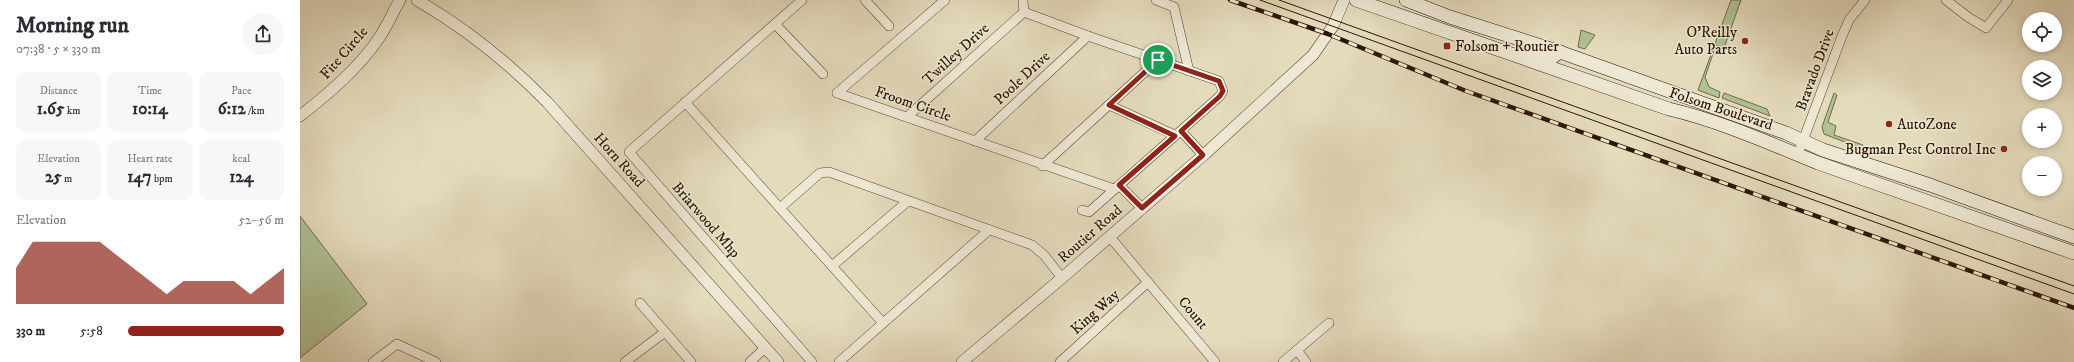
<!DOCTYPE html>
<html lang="en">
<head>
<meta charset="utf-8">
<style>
	:root { --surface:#fff; --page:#f7f7f7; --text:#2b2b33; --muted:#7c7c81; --accent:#8f2418 }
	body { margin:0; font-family:"IM FELL DW Pica",serif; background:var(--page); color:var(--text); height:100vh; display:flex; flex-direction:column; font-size:15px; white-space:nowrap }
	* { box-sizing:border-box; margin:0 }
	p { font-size:13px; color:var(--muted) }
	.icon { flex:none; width:22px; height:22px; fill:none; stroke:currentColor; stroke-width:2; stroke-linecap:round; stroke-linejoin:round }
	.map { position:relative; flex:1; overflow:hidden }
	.panel { display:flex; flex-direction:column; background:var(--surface); width:300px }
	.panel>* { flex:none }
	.buttons { position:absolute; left:1722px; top:12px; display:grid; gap:8px }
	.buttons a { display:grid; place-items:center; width:40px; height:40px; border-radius:50%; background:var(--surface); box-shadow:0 2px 6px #0003; font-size:20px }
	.pin { position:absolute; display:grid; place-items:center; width:34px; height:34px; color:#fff; margin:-17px; border:2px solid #fff; border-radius:50%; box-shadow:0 1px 4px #0007 }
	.round { display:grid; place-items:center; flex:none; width:42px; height:42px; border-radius:21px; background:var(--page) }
	.overview { display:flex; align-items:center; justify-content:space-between; height:68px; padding:0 16px }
	h1 { font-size:22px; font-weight:700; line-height:30px }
	.stats { display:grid; grid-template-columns:repeat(3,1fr); gap:6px; height:68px; padding:4px 16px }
	.stats div { display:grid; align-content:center; border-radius:10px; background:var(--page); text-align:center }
	.stats b { font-size:17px; font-weight:700 }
	.stats small { font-size:11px; font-weight:400 }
	.stats p { font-size:11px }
	.chart { height:112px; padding:8px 16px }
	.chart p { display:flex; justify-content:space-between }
	.chart svg { width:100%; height:72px; margin-top:4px; fill:var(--accent); opacity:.7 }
	ul { padding:0 16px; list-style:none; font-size:13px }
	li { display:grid; grid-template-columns:64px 48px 1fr; align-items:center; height:30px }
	li i { height:10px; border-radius:5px; background:var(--accent) }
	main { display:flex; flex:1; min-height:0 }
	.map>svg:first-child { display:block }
</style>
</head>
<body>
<main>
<section class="panel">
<div class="overview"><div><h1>Morning run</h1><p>07:38 · 5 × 330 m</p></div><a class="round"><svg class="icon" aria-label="share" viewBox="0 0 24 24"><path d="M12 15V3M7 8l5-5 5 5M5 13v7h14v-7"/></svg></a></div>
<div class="stats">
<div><p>Distance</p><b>1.65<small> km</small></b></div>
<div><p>Time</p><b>10:14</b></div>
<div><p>Pace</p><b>6:12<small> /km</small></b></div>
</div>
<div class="stats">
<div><p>Elevation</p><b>25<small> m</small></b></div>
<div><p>Heart rate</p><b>147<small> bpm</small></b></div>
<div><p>kcal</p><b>124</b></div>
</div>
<div class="chart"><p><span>Elevation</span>52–56 m</p>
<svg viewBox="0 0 160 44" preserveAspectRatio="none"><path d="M0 44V22L10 6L20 6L30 6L40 6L50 6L60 14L70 22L80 30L90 38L100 30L110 30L120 30L130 30L140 38L150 30L160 22V44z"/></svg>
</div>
<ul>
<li><b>330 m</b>5:58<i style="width:100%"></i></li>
</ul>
</section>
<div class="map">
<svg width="1774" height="362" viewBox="0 0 1774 362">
	<rect width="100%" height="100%" fill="#e4dbbd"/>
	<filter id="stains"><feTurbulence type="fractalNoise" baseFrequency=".005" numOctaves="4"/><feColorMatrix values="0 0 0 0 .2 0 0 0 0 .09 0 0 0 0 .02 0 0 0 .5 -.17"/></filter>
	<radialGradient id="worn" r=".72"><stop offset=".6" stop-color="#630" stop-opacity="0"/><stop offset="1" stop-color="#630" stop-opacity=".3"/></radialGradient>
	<g fill="#b0c194" stroke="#6f6b4a">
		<path d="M1431,0H1441L1424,48L1416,45L1405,77L1409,87L1420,92L1419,98L1398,90Z"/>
		<path d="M1281,30L1295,35L1285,49L1278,47Z"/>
		<path d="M1424,93L1467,109L1470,116L1422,98Z"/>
		<path d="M1534,93L1537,95L1528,122L1536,126L1534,135L1563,145V149L1524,134L1522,127Z"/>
		<path d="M0,216L67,304L0,358Z"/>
	</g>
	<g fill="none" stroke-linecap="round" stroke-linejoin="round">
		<g stroke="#5c462f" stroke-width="10">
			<g id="minor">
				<path d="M502,0L329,152L512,362"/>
				<path d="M565,0L589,26"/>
				<path d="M723,0L724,12L788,36L919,81L923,91L920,96L789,212L782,210"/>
				<path d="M856,0L874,7L889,71"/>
				<path d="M1646,0L1668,17L1686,28L1708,0"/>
				<path d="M475,24L523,74"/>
				<path d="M537,93L814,189"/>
				<path d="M537,93L645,0"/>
				<path d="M385,102L583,323"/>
				<path d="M809,105L875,135"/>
				<path d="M607,117L724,12"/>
				<path d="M881,131L903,155"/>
				<path d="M675,141L788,36"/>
				<path d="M1498,154L1542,36L1549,20L1565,0"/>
				<path d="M742,166L858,60"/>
				<path d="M819,185L842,208"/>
				<path d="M480,208L520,173L529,172L732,245L744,255L762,278"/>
				<path d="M810,237L915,362"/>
				<path d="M532,266L608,201"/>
				<path d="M340,303L391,362"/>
				<path d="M997,350L1006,362"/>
				<path d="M73,362L97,344L136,362"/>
				<path d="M325,362L365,332"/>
				<path d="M450,362L465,348"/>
				<path d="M539,362L689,230"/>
				<path d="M760,362L848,282"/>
				<path d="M983,362L1029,323"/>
			</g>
		</g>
		<g stroke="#5c462f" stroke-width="12">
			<g id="tertiary">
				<path d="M117,0C165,28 208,62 247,102L478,362"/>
				<path d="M0,116C29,93 58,69 79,38C87,26 93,12 100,0"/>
				<path d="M662,362L762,278L906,153L1013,55L1033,26L1044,0"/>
			</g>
		</g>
		<g stroke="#2e1500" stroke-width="14">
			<g id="secondary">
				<path d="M1056,0L1369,109C1420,121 1469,143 1518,163L1774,253"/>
				<path d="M1106,0L1150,17L1260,52L1486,133L1523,150L1630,185L1774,237"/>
				<path d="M1229,54L1250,59L1260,52"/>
			</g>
		</g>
		<use href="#minor" stroke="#ede8d4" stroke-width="9"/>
		<use href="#tertiary" stroke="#ede8d4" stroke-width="11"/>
		<use href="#secondary" stroke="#ede8d4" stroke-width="13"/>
		<g stroke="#2e1500" stroke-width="1">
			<path d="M960,0L1774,294"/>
			<path d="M979,0L1774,286"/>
		</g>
		<g stroke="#2e1500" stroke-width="4.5">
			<path id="rail" d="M930,0L1028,34L1166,91L1774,308"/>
		</g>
		<use href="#rail" stroke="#ede8d4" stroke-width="3" stroke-dasharray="9" stroke-linecap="butt"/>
	</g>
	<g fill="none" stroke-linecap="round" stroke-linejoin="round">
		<g stroke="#fff" stroke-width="8">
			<path id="route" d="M858,60L919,81L923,91L920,96L881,131L903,155L842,208L819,185L875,136L809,105Z"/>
		</g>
		<use href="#route" stroke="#8f2418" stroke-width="5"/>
	</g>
	<g fill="#8f2418" stroke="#ede8d4" stroke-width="1.5">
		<circle cx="1445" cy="41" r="4"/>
		<rect x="1143" y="42" width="8" height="8" rx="2"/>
		<circle cx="1589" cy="124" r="4"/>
		<circle cx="1704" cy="149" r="4"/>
	</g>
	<g text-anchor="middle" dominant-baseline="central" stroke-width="3" stroke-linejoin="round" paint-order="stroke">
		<g font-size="15" fill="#2e1500" stroke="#ede8d4" text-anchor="end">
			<text x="1437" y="32">O'Reilly<tspan x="1437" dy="17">Auto Parts</tspan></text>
			<text x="1155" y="46" text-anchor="start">Folsom + Routier</text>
			<text x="1597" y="124" text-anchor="start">AutoZone</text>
			<text x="1696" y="149">Bugman Pest Control Inc</text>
		</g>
		<g font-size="15" fill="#2e1500" stroke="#ede8d4">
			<text transform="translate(44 53) rotate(-49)">Fite Circle</text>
			<text transform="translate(656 54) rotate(-42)">Twilley Drive</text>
			<text transform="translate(1515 70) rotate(-70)">Bravado Drive</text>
			<text transform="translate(722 78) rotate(-43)">Poole Drive</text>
			<text transform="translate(613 104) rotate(19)">Froom Circle</text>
			<text transform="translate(1421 109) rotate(18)">Folsom Boulevard</text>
			<text transform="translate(319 160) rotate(48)">Horn Road</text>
			<text transform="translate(406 220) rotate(49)">Briarwood Mhp</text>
			<text transform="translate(790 234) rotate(-41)">Routier Road</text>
			<text transform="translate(795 312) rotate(-42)">King Way</text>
			<text transform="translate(893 313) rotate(50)">Count</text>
		</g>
	</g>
	<rect width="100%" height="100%" filter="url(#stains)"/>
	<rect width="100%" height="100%" fill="url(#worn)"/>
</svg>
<div class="buttons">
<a><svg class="icon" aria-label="locate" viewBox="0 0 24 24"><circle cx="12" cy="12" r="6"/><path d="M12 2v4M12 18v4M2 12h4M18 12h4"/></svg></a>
<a><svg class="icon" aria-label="layers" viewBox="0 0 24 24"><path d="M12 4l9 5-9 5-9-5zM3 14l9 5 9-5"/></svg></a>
<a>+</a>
<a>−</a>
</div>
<div class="pin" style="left:858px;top:60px;background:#1e9e55"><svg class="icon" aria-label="arrive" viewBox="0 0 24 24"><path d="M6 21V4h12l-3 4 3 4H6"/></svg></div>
</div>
</main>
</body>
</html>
